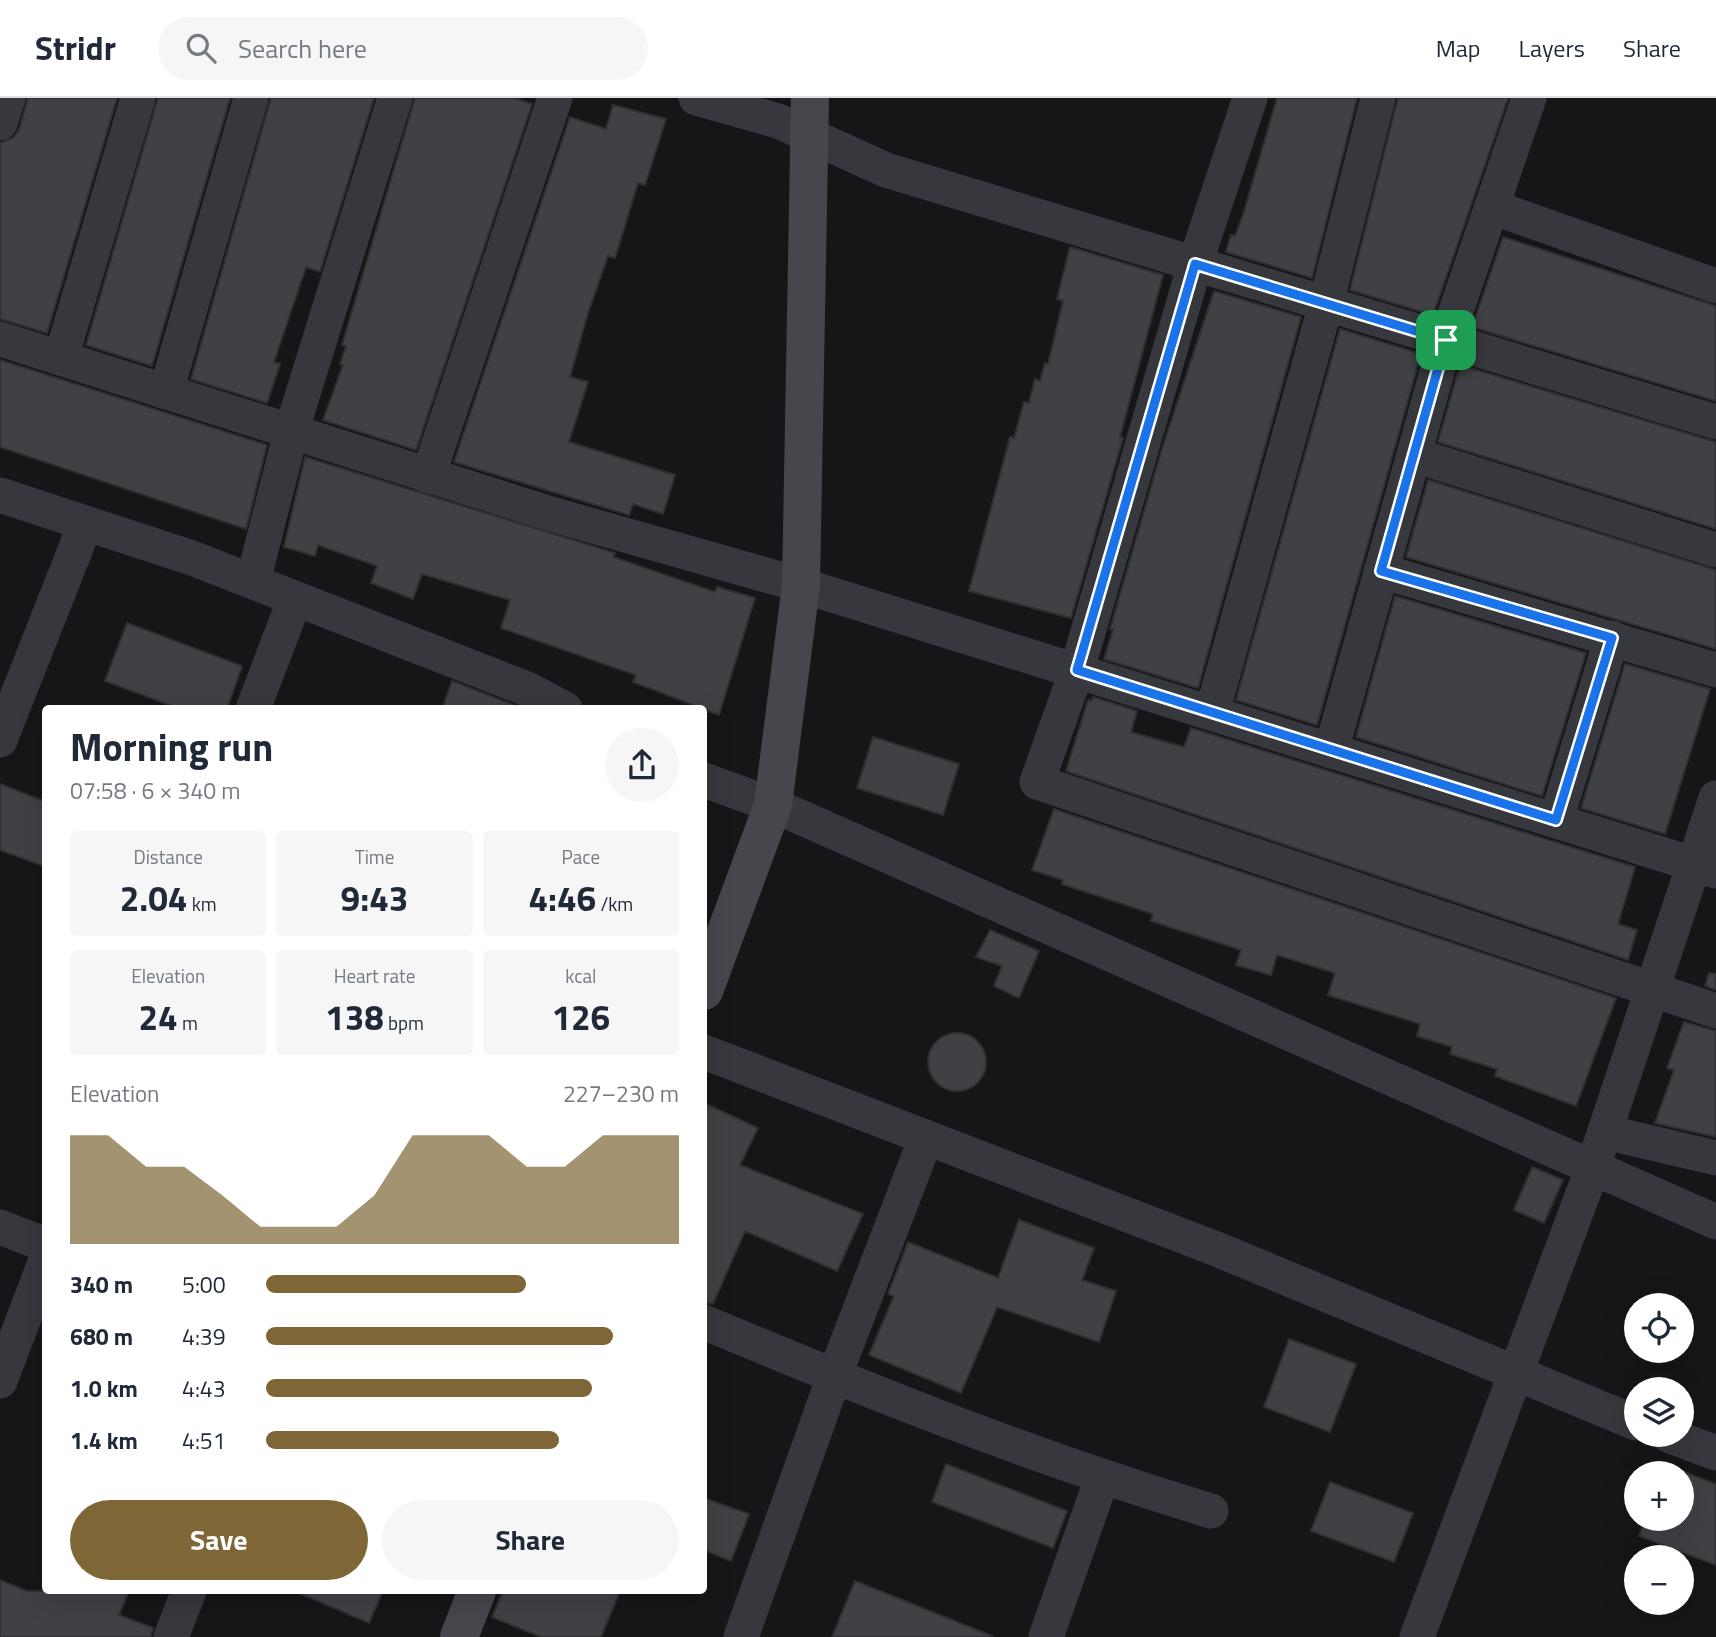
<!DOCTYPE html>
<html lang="en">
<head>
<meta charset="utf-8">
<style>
	:root { --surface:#fff; --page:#f6f6f7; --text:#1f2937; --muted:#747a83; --line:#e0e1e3; --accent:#7e6636 }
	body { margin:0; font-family:"Titillium Web",sans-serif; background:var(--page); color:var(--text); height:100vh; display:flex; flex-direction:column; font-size:26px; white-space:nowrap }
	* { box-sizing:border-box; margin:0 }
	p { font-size:23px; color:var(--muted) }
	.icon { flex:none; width:38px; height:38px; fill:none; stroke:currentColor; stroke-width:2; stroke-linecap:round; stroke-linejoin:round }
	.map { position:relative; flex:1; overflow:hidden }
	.panel { position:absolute; left:42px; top:607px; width:665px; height:889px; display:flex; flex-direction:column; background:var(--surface); border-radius:7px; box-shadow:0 7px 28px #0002 }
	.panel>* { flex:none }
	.buttons { position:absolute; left:1624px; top:1195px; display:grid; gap:14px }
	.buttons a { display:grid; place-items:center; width:70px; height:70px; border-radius:50%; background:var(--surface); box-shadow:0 7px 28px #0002; font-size:35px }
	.pin { position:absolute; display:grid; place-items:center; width:60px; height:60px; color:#fff; margin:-30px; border-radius:14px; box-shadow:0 4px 10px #0006 }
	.round { display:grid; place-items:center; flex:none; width:74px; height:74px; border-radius:37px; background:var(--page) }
	.overview { display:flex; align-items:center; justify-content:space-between; height:119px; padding:0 28px }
	h1 { font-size:38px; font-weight:700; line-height:52px }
	.figures { display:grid; grid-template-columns:repeat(3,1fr); gap:10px; height:119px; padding:7px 28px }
	.figures div { display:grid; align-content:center; border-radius:7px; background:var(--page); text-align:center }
	.figures b { font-size:35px; font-weight:700 }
	.figures small { font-size:19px; font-weight:400 }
	.figures p { font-size:19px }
	.chart { height:196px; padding:14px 28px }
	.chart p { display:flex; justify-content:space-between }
	.chart svg { width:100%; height:126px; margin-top:7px; fill:var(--accent); opacity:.7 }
	.button { display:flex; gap:14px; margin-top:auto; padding:14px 28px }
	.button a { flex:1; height:80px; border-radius:42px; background:var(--accent); color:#fff; font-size:28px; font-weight:700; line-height:80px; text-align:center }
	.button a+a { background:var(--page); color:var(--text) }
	ul { padding:0 28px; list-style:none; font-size:23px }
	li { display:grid; grid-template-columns:112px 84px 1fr; align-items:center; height:52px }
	li i { height:18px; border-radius:9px; background:var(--accent) }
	header { display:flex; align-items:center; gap:42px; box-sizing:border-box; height:98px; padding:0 35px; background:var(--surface); border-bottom:2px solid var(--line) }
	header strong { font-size:33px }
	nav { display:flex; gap:38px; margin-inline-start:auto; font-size:24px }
	.search { width:490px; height:63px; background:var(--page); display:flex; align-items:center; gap:18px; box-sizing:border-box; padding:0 24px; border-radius:38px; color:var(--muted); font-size:26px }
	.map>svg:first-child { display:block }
</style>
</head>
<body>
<header>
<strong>Stridr</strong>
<div class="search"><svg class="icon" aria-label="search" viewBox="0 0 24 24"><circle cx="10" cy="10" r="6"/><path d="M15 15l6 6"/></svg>Search here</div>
<nav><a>Map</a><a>Layers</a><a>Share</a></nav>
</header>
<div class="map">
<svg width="1716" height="1539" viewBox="0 0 1716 1539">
	<rect width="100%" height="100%" fill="#161618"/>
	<g fill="#404145" stroke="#303034" stroke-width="2">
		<path d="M28,0H117L47,235L0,221V45L13,40L19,32Z"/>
		<path d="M158,0H230L152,268L86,247Z"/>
		<path d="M271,0H374L320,174L306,169L274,264L280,266L267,305L191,281Z"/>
		<path d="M415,0H513L532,6L416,352L323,322L343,267L340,266L346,248L342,247Z"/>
		<path d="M1277,0H1357L1312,180L1226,154L1231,137L1235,138L1243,117Z"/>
		<path d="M1398,0H1508L1433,217L1350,192Z"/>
		<path d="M613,7L666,21L645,87L638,85L615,160L608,158L588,215L570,279L588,284L569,344L675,377L663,416L633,406L629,417L454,364L570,19L606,31Z"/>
		<path d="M1503,139L1716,208V303L1472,229Z"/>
		<path d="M1070,149L1163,177L1120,339L1123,340L1071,520L969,493L1010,339L1014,340L1024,304L1029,305L1035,281L1040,283L1045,265L1048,266L1063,203L1057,201Z"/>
		<path d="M1214,193L1301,219L1198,590L1104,561L1113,532L1110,531L1162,351Z"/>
		<path d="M1340,231L1421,256L1317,627L1236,602Z"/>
		<path d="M0,262L267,347L246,431L0,349Z"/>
		<path d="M1460,267L1716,344V431L1438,344Z"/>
		<path d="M305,359L615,455L613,459L715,494L717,489L755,500L719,617L633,584L636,577L501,530L510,502L422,476L413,501L371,485L377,468L318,447L315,458L284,449Z"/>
		<path d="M1428,382L1716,472V551L1406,459Z"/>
		<path d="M1395,498L1586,555L1542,698L1356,639Z"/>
		<path d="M127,525L242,568L227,611H180L105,583Z"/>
		<path d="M1625,566L1710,591L1665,736L1581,710Z"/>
		<path d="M452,583L519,609L521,611H442Z"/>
		<path d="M1093,599L1137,613L1131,634L1184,649L1191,630L1635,769L1618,826L1637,832L1628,862L1066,673L1088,602L1091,603Z"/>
		<path d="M873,639L959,666L943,717L857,690Z"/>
		<path d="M0,686L46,704V769L0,752Z"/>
		<path d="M1054,711L1616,900L1576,1008L1495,978L1497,971L1450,956L1452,949L1417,938L1420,926L1328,897L1335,875L1277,857L1271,877L1236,867L1241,852L1151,823L1153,816L1062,786L1063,782L1032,772Z"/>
		<path d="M990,832L1039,853L1019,900L994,888L1002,868L976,859Z"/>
		<path d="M1709,875L1716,876V892L1705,888Z"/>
		<path d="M1684,924L1716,933V1039L1655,1025L1674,972L1667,970Z"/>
		<circle cx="957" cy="964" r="29"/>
		<path d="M704,1005L758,1030L740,1067L863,1116L837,1173L745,1133L713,1206L704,1204Z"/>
		<path d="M1532,1069L1563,1082L1544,1125L1514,1112Z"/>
		<path d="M1019,1122L1094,1150L1082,1182L1116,1193L1099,1244L997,1209L961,1295L869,1257L894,1198L888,1196L908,1144L998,1180Z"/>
		<path d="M1289,1241L1356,1266L1330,1334L1264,1309Z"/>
		<path d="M946,1366L1067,1413L1053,1450L932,1404Z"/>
		<path d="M1666,1367L1716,1386V1467L1639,1438L1645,1421H1682V1376H1663Z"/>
		<path d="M1330,1384L1413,1415L1394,1464L1311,1433Z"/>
		<path d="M704,1400L749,1416L731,1463L704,1452Z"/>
		<path d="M0,1482L27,1493H129L119,1517L153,1530L151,1539H0Z"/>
		<path d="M855,1483L992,1538V1539H832Z"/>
		<path d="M294,1493H383L369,1525Z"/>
		<path d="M503,1493H620L601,1539H541L492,1519Z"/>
	</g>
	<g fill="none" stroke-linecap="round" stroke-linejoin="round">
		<g stroke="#37383d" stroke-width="35">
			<path d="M696,0L778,23L886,72L1716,324"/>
			<path d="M1250,0L1195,166L1077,572L1037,684L1716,913"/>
			<path d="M0,25L8,0"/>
			<path d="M1492,109L1716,188"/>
			<path d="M0,241L551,416L801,487L1716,773"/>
			<path d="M61,260L138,0"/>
			<path d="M166,294L251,0"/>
			<path d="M1414,357L1716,452"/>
			<path d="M428,378L555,0"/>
			<path d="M0,397L192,460L527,591L565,611"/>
			<path d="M1381,473L1716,572"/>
			<path d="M253,483L291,334L395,0"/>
			<path d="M253,611L295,501"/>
			<path d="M1212,615L1326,206L1378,0"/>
			<path d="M0,642L85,427"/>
			<path d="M1331,653L1446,242L1529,0"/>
			<path d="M704,682L773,707L1716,1124"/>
			<path d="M1556,722L1612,540"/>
			<path d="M704,954L1214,1150L1636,1325"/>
			<path d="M1605,1034L1716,1060"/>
			<path d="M0,1129L46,1147"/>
			<path d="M704,1224C870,1294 1038,1361 1211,1413"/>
			<path d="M0,1283L46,1162"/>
			<path d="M1668,1337L1716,1355"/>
			<path d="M171,1539L189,1493"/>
			<path d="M741,1539L834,1279L926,1040"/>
			<path d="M1046,1539L1102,1380"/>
			<path d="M1417,1539L1593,1069L1716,700"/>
		</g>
		<g stroke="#45474d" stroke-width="38">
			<path d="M704,893L773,707L801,487L810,0"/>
			<path d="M459,1539L477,1493"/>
		</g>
	</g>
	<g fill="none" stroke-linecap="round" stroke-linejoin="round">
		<g stroke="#fff" stroke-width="14">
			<path id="route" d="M1195,166L1446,242L1381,473L1612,540L1556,722L1077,572Z"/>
		</g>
		<use href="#route" stroke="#1a73e8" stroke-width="9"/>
	</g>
</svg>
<div class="buttons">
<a><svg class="icon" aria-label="locate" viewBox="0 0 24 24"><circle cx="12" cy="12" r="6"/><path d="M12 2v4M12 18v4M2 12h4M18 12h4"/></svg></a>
<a><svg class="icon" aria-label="layers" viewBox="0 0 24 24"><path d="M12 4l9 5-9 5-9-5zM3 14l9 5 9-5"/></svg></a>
<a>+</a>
<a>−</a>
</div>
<div class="pin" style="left:1446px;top:242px;background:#1e9e55"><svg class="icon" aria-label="arrive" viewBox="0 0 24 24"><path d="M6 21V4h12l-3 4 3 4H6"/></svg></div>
<section class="panel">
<div class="overview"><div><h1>Morning run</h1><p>07:58 · 6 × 340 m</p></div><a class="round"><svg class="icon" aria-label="share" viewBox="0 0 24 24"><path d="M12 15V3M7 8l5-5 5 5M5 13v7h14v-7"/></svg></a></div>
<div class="figures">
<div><p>Distance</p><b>2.04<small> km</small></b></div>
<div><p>Time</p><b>9:43</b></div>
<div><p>Pace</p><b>4:46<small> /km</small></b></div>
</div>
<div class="figures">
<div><p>Elevation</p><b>24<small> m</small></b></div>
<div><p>Heart rate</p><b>138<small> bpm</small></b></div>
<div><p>kcal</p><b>126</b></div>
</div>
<div class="chart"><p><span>Elevation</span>227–230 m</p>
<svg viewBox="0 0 160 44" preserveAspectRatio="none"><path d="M0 44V6L10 6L20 17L30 17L40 27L50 38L60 38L70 38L80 27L90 6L100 6L110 6L120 17L130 17L140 6L150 6L160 6V44z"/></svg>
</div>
<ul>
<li><b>340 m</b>5:00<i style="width:63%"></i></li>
<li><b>680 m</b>4:39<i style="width:84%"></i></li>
<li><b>1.0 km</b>4:43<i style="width:79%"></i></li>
<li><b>1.4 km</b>4:51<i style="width:71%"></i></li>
</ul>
<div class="button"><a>Save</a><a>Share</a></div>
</section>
</div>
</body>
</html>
